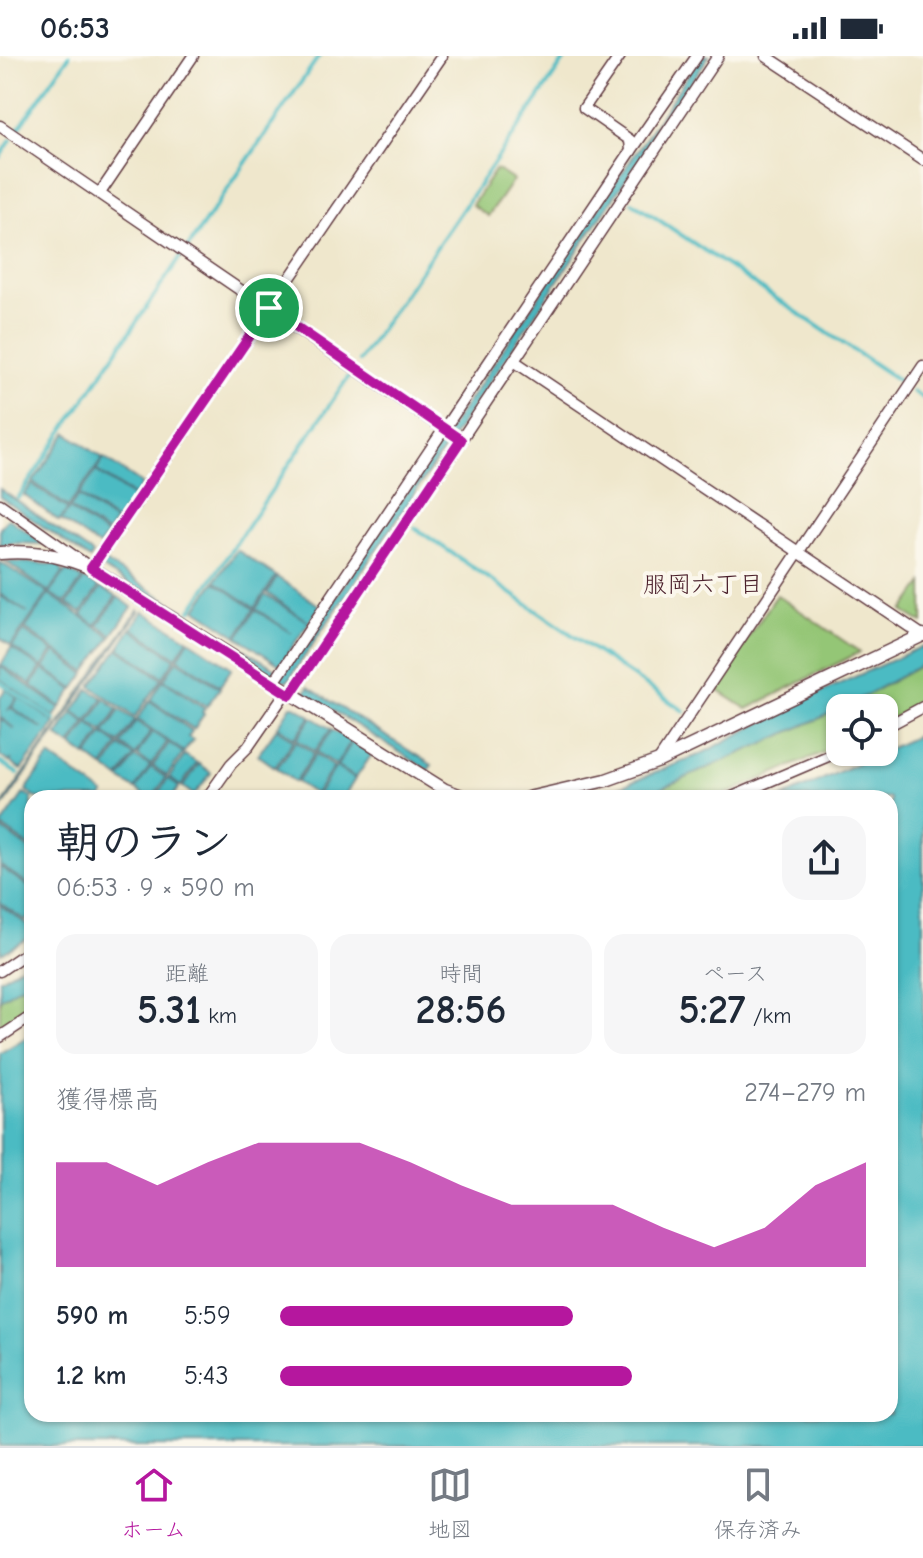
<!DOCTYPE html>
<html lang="ja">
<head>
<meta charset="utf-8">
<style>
	:root { --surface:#fff; --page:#f6f6f7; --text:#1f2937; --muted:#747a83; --line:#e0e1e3; --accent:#b5179e }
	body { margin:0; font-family:"Comic Neue","Klee One",sans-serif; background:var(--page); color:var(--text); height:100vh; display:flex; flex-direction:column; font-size:30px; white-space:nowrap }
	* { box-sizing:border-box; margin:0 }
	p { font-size:26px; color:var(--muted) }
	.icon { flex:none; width:44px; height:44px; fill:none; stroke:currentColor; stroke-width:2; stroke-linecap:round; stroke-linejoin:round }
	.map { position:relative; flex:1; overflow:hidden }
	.panel { position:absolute; left:24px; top:734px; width:874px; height:632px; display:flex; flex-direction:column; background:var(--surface); border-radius:24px; box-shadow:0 2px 6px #0004 }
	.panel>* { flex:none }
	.controls { position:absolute; left:826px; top:638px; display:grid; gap:16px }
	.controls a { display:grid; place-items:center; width:72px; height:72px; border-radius:16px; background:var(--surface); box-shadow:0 2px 6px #0004; font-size:40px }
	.pin { position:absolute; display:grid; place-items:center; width:68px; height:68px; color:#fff; margin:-34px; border:4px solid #fff; border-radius:50%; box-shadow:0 2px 8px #0007 }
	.round { display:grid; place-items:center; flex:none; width:84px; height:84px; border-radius:24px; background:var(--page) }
	.summary { display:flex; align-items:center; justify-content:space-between; height:136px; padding:0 32px }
	h1 { font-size:44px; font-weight:600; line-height:60px }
	.stats { display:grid; grid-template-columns:repeat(3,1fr); gap:12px; height:136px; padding:8px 32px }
	.stats div { display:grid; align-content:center; border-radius:20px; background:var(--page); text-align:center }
	.stats b { font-size:40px; font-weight:600 }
	.stats small { font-size:22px; font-weight:400 }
	.stats p { font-size:22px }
	.chart { height:224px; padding:16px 32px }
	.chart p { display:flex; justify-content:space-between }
	.chart svg { width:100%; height:144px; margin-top:8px; fill:var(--accent); opacity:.7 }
	ul { padding:0 32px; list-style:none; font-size:26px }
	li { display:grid; grid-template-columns:128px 96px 1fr; align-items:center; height:60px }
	li i { height:20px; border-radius:10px; background:var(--accent) }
	.status { display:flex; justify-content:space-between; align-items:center; height:56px; padding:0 40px; background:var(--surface); direction:ltr }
	.status svg { height:22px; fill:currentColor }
	.dock { display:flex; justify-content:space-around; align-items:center; height:112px; border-top:2px solid var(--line); background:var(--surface); font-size:22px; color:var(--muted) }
	.dock a { display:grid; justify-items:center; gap:4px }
	.dock .current { color:var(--accent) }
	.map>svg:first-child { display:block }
</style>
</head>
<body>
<div class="status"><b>06:53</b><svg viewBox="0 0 49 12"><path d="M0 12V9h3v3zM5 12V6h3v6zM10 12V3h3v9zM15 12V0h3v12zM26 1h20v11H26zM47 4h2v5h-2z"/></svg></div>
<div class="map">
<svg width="923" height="1390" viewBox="0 0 923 1390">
	<rect width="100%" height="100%" fill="#fbf7ec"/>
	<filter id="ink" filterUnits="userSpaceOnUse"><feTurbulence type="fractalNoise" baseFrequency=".0125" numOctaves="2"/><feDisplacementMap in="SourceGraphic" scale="16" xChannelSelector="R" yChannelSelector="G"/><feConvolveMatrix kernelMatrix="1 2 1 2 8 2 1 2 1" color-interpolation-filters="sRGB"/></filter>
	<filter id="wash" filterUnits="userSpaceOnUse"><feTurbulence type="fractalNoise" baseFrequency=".006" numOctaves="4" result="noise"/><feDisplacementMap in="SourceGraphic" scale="32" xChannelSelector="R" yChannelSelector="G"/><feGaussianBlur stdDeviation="1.8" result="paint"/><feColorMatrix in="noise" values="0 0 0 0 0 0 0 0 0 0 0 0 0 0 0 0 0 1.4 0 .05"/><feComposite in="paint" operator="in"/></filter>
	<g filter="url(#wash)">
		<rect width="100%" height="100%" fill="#efe7cc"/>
		<g fill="#94c676" stroke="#6f7250" stroke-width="2">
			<path d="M496,113L513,124L488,160L472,149Z"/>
			<path d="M923,527V567L903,555Z"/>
			<path d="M777,539L860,596L747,653L714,632Z"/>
			<path d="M923,608V646L884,667V652H843Z"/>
			<path d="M840,653V689L717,742H640Z"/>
			<path d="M32,923V955L0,975V943Z"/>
		</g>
		<g fill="#4cbbc3" stroke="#4b6d77" stroke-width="2">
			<path d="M701,0H709L288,625L281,624L100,510L104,505L284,618Z"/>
			<path d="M67,377L103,402L68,451L33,426Z"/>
			<path d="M104,402L142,428L134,440L96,414Z"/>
			<path d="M96,415L133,441L116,465L79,439Z"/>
			<path d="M32,428L68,453L59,465L24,439Z"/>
			<path d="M0,433L93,498L90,503L0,441Z"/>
			<path d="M78,440L115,466L107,477L70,452Z"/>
			<path d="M69,453L107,479L99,490L61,464Z"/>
			<path d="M8,462L44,488L14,487L0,489V472Z"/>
			<path d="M237,494L276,520L255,552L215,525Z"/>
			<path d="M5,505L59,509L63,516L49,536Z"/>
			<path d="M0,506L48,537L11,590L0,582V540L28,557L0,538Z"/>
			<path d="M66,515L83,522L65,547L50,537Z"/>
			<path d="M277,521L320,550L280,609L238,581L255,554L292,577L256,553L265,539L307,565L267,537Z"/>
			<path d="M84,523L99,531L81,557L67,548Z"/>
			<path d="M215,526L254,553L237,580L196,553Z"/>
			<path d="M101,532L116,540L96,569L82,559Z"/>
			<path d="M49,538L111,581L86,616L25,573Z"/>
			<path d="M118,541L132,551L112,579L98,569Z"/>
			<path d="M138,554L139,555L0,755V752Z"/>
			<path d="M143,555L188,583L176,601L132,572Z"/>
			<path d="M131,573L175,603L163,621L119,592Z"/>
			<path d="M24,575L53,595L42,611L12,591Z"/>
			<path d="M189,584L232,612L220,630L178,602Z"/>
			<path d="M923,590V608L845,651L640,742H575L610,735L701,698L808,642Z"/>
			<path d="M11,592L41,612L30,628L1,609Z"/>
			<path d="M118,593L162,623L135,661L91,630Z"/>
			<path d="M55,596L85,618L74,633L44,612Z"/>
			<path d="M177,604L220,632L207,650L164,623Z"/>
			<path d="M0,610L60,652L54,661L0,623Z"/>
			<path d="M43,613L73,634L61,651L31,629Z"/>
			<path d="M163,624L205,652L202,656L204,658L194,673L151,644Z"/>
			<path d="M308,631L432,709L428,714L305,637Z"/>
			<path d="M6,633L17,641L9,653L11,652L43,673L12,651L19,641L55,667L21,714L10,706L12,703L9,706L0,700V663L15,673L0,661V641Z"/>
			<path d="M89,633L103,642L87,665L73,655Z"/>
			<path d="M105,643L118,653L103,675L89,666Z"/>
			<path d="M150,645L192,675L188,681L193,684L184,696L137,663Z"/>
			<path d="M291,650H295L311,660L295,682L278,670Z"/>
			<path d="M120,654L135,664L119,687L104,677Z"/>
			<path d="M72,657L86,666L70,689L57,680Z"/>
			<path d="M312,661L331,673L315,695L297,683Z"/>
			<path d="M136,665L151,675L135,699L121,688Z"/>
			<path d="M88,667L101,677L86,700L72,690Z"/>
			<path d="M277,672L294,684L275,711L258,699Z"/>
			<path d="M332,674L351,685L336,709L317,696Z"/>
			<path d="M152,676L167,686L151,709L137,699Z"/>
			<path d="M923,677V1390H0V997L32,978V1358H890V742H782Z"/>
			<path d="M103,678L118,689L103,711L88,700Z"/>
			<path d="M296,685L314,697L295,726L277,712Z"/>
			<path d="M352,686L372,698L356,722L337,710Z"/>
			<path d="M169,687L183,697L167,720L153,710Z"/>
			<path d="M120,690L134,700L119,722L105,712Z"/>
			<path d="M316,698L334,711L315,738L297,726Z"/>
			<path d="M185,699L197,707L181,730L169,722Z"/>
			<path d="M50,700L104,738L102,742H36L26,734Z"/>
			<path d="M135,701L150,710L135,733L120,723Z"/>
			<path d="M199,708L211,717L194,739L183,731Z"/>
			<path d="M151,711L166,722L152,742H147L136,733Z"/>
			<path d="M336,711L355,723L343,742H321L317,739Z"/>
			<path d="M168,723L179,731L172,742H155Z"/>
			<path d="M24,737L32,742V792L1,770Z"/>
			<path d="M0,772L32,795V831L0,809Z"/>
			<path d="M0,811L32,833V857L26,865L0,847Z"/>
			<path d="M0,849L32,872V880L1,898Z"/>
			<path d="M32,904V923L0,943V923Z"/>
		</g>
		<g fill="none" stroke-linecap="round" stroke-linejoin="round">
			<g stroke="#4cbbc3" stroke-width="4">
				<path d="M17,75L69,0"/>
				<path d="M0,101L11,84"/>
				<path d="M632,146L904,328"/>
				<path d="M188,191L319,0"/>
				<path d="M359,305L567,0"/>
				<path d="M912,335L923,342"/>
				<path d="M18,442L181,200"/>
				<path d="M415,472L684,655"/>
				<path d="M191,554L351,317"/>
				<path d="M0,626L55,664"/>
				<path d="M0,706L18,718"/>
			</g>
		</g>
	</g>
	<g filter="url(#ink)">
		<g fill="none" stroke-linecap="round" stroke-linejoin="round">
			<g stroke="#633d43" stroke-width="13">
				<g id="minor">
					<path d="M766,0L923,104"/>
					<path d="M0,70L444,373L631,95L630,84L584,52L620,0"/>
					<path d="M631,95L697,0"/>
					<path d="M100,137L193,0"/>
					<path d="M514,305L922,579"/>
					<path d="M0,448L91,512L442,0"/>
					<path d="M273,628L444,373L461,384"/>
					<path d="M290,639L718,0"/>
					<path d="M884,672L923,651"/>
					<path d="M659,704L923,310"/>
					<path d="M207,742L231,708L248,691L286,636"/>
					<path d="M730,742L840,695"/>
					<path d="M0,915L32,893"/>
					<path d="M0,981L32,960"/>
				</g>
			</g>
			<g stroke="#633d43" stroke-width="15">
				<g id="tertiary">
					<path d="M0,497C33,494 61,499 91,512L429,724L445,734L467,742"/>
					<path d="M528,742L606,724L659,705L923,579"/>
				</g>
			</g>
			<use href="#minor" stroke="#fff" stroke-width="10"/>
			<use href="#tertiary" stroke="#fff" stroke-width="12"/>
		</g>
	</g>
	<g fill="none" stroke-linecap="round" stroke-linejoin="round" filter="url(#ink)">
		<g stroke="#fff" stroke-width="16">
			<path id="route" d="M269,252L461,384L290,639L91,512Z"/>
		</g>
		<use href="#route" stroke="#b5179e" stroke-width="10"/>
	</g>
	<g text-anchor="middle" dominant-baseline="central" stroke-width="8" stroke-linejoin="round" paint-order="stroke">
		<g font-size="24" fill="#4a1f2b" stroke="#fbf7ec">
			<text x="703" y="528">服岡六丁目</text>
		</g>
	</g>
</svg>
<div class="controls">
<a><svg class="icon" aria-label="locate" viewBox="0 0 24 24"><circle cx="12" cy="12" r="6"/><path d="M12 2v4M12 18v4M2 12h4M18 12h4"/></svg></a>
</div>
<div class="pin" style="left:269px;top:252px;background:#1e9e55"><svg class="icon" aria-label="arrive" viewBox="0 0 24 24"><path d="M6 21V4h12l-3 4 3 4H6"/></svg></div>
<section class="panel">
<div class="summary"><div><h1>朝のラン</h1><p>06:53 · 9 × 590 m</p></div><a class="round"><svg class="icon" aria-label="share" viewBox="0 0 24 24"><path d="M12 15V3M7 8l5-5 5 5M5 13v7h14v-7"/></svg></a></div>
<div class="stats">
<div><p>距離</p><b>5.31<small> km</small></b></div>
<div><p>時間</p><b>28:56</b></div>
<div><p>ペース</p><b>5:27<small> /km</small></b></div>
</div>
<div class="chart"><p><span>獲得標高</span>274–279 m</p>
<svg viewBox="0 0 160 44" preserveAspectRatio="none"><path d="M0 44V12L10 12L20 19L30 12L40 6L50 6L60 6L70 12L80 19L90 25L100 25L110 25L120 32L130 38L140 32L150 19L160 12V44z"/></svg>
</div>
<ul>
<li><b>590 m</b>5:59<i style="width:50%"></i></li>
<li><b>1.2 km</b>5:43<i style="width:60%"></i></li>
</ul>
</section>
</div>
<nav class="dock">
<a class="current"><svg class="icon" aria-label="home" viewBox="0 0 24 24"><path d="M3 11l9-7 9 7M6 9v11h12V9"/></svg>ホーム</a>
<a><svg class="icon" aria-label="map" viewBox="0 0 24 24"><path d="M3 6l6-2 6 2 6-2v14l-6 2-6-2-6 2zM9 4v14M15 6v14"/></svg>地図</a>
<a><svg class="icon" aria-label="saved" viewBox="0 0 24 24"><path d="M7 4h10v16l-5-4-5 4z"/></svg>保存済み</a>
</nav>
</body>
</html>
